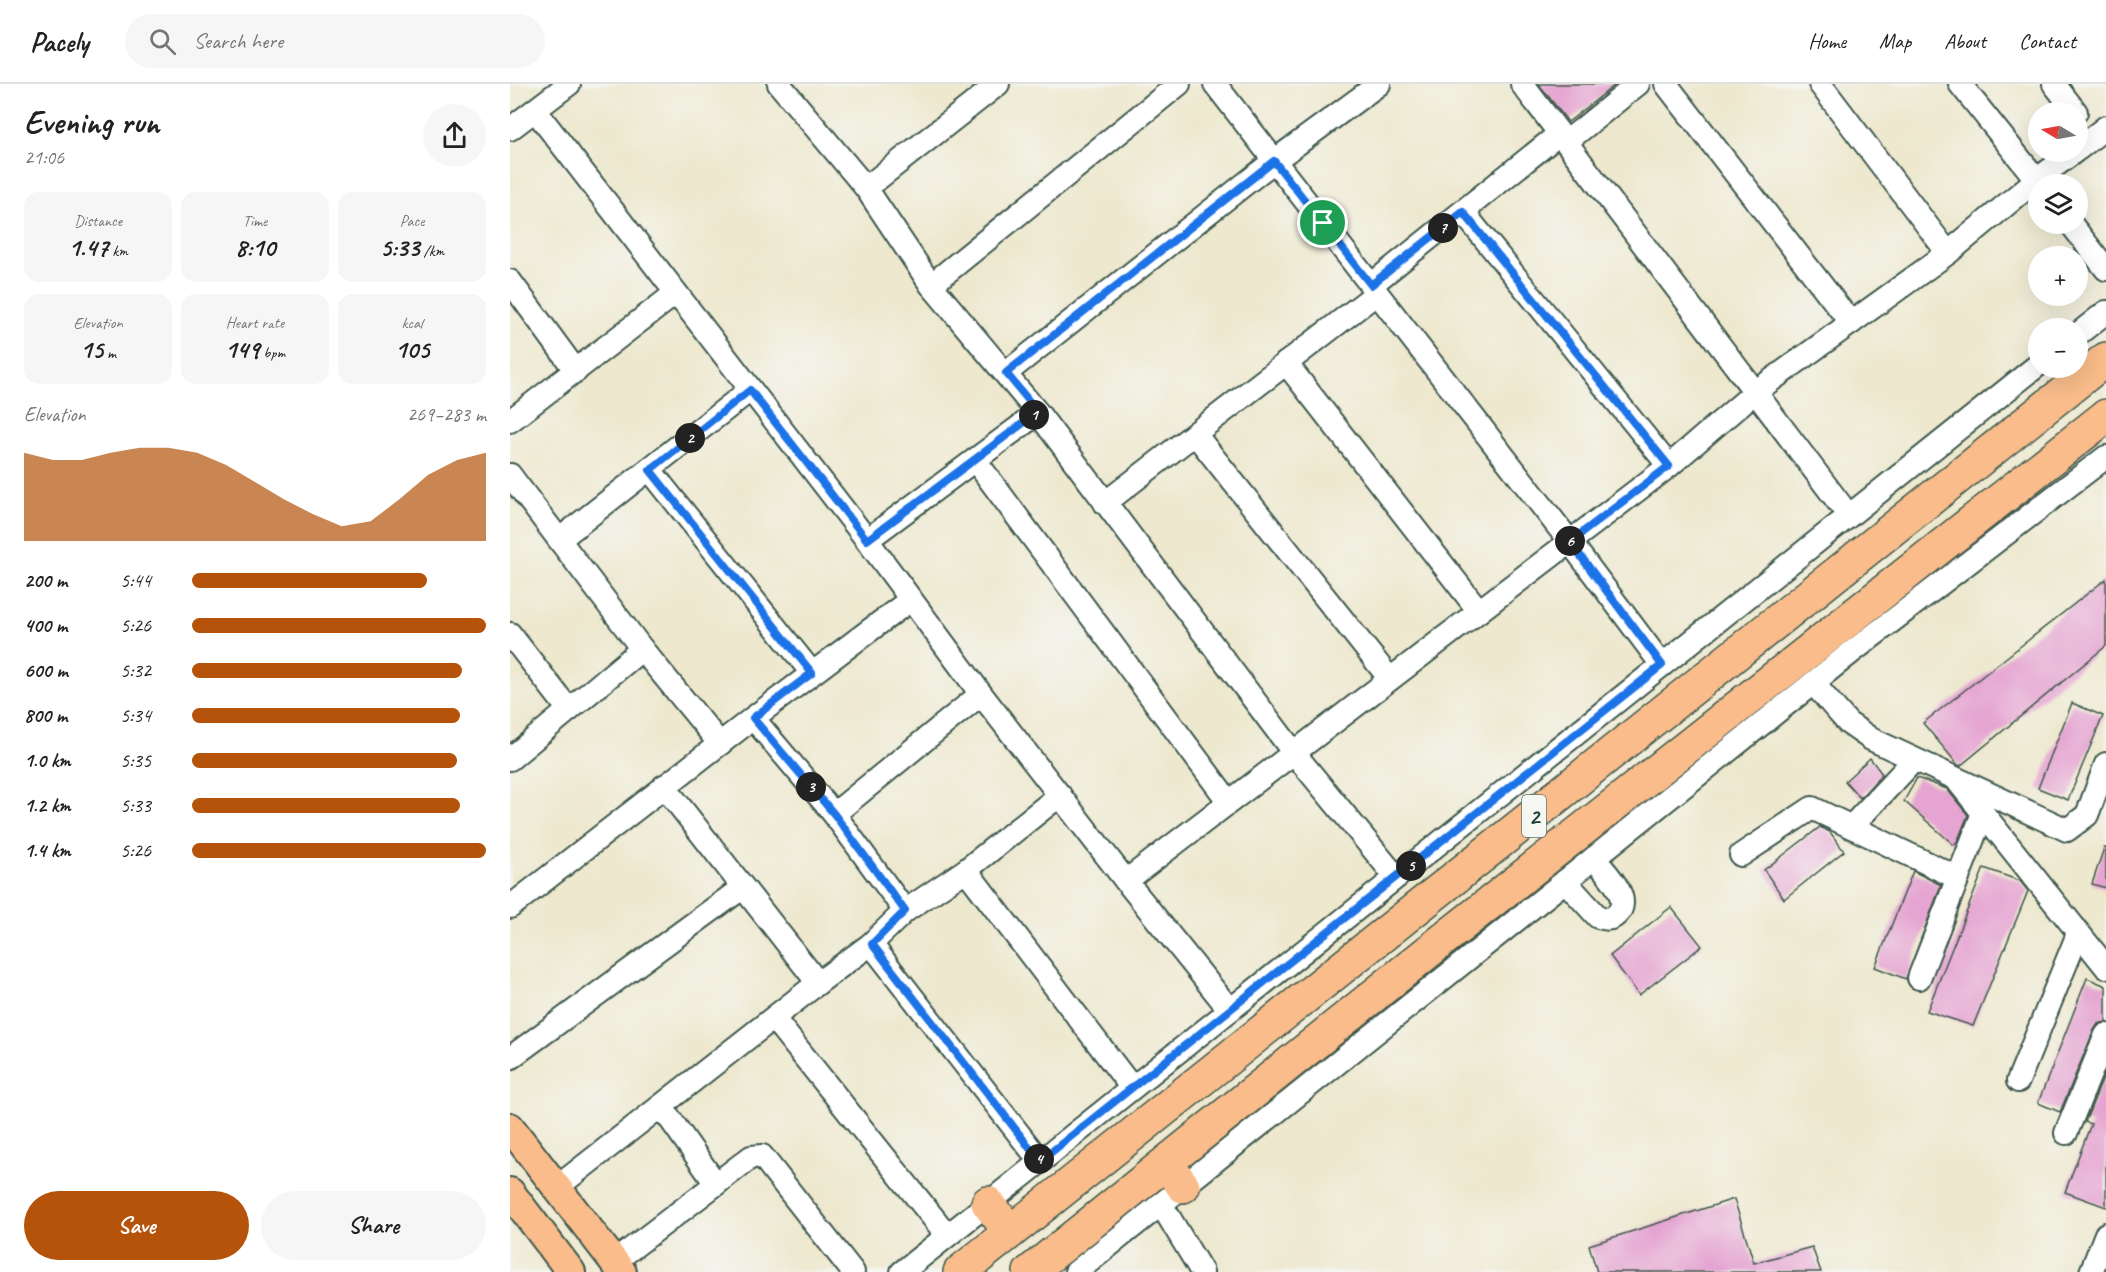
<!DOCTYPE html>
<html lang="en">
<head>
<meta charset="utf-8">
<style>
	:root { --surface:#fff; --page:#f6f6f6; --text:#222; --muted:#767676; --line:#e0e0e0; --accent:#b45309 }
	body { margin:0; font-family:Caveat,sans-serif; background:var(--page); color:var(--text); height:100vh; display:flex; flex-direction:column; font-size:22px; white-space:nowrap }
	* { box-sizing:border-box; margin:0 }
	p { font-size:20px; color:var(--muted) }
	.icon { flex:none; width:33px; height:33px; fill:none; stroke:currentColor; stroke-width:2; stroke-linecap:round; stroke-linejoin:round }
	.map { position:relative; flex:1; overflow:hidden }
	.sheet { display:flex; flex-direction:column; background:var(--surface); width:510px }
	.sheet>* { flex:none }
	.needle { width:39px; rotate:280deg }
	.buttons { position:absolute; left:1518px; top:18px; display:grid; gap:12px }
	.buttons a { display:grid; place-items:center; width:60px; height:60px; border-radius:50%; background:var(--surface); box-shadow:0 6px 24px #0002; font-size:30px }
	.pin { position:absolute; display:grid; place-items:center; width:51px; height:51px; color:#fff; margin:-26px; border:3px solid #fff; border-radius:50%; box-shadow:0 2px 6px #0007 }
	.km { position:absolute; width:30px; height:30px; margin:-15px; border-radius:50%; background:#222; color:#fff; font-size:16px; line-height:30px; text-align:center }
	.round { display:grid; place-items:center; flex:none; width:63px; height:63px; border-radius:32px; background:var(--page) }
	.headline { display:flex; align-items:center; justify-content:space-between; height:102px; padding:0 24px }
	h1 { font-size:33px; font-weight:700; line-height:45px }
	.metrics { display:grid; grid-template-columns:repeat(3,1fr); gap:9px; height:102px; padding:6px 24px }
	.metrics div { display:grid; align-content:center; border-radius:15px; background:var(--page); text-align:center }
	.metrics b { font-size:26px; font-weight:700 }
	.metrics small { font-size:16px; font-weight:400 }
	.metrics p { font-size:16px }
	.chart { height:168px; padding:12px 24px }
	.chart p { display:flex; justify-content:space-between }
	.chart svg { width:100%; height:108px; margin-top:6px; fill:var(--accent); opacity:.7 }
	.cta { display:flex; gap:12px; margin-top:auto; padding:12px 24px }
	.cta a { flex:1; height:69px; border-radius:36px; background:var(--accent); color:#fff; font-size:24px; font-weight:700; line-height:69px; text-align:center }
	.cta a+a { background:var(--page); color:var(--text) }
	ul { padding:0 24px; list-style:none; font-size:20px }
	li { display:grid; grid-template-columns:96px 72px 1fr; align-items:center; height:45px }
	li i { height:15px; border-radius:8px; background:var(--accent) }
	header { display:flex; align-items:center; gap:36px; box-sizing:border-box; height:84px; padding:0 30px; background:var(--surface); border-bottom:2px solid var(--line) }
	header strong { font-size:28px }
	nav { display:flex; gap:33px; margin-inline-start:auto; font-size:21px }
	.search { width:420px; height:54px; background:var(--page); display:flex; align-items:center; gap:15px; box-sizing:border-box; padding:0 21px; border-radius:33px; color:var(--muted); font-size:22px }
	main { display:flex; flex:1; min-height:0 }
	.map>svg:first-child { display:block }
</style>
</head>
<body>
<header>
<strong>Pacely</strong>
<div class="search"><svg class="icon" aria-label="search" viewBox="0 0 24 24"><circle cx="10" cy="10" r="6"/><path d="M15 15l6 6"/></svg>Search here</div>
<nav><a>Home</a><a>Map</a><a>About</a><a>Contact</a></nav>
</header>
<main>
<section class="sheet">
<div class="headline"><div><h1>Evening run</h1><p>21:06</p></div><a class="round"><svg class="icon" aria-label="share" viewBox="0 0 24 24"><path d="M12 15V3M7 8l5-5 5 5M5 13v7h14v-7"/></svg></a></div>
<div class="metrics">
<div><p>Distance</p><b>1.47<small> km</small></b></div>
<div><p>Time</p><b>8:10</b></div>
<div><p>Pace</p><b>5:33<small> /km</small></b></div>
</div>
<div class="metrics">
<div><p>Elevation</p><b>15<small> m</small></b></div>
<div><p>Heart rate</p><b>149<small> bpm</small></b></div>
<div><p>kcal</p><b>105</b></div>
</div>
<div class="chart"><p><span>Elevation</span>269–283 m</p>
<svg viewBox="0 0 160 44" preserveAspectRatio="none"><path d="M0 44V8L10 11L20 11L30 8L40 6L50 6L60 8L70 13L80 20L90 27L100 33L110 38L120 36L130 27L140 17L150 11L160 8V44z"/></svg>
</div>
<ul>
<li><b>200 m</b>5:44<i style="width:80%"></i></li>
<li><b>400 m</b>5:26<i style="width:100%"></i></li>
<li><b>600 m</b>5:32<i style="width:92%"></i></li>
<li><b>800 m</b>5:34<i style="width:91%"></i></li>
<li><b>1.0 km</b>5:35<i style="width:90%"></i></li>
<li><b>1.2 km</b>5:33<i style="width:91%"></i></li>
<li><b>1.4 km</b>5:26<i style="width:100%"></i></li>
</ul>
<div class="cta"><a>Save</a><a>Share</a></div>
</section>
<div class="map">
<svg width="1596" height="1188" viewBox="0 0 1596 1188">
	<rect width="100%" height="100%" fill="#f6f6f2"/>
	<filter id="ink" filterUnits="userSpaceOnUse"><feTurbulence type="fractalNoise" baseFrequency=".0167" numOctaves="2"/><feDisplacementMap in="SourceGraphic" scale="12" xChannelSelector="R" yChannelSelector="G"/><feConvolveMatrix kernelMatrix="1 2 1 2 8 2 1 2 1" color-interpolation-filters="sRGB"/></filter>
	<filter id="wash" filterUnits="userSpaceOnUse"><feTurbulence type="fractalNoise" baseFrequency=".008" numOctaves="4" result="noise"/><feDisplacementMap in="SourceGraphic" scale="24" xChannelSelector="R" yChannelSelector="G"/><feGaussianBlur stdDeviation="1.35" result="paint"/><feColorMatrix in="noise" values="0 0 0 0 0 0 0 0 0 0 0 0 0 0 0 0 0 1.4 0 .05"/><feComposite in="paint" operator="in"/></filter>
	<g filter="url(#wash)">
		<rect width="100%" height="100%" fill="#ede8ce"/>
		<g id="blocks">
			<g fill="#e5a4d1">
				<path d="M1029,0H1106L1058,38Z"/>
				<path d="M1596,495V562L1450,682L1448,681L1413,639Z"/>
				<path d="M1562,619L1593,632L1558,716L1528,704Z"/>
				<path d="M1360,674L1372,690L1350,714L1335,697Z"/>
				<path d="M1407,694L1437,705L1458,731L1448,756L1444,761L1394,717Z"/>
				<path d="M1310,743L1320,748L1334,767L1274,815L1254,786Z"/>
				<path d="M1594,764H1596V804L1582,800Z"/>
				<path d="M1474,784L1510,797L1518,807L1463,942L1417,927Z"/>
				<path d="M1403,787L1431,801L1396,895L1365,883Z"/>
				<path d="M1161,823L1192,862L1129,911L1100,872Z"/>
				<path d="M1577,894L1596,902V938L1588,940L1584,946L1550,1028L1528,1019Z"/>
				<path d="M1596,987V1123L1555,1108L1581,1040L1575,1038Z"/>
				<path d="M1224,1115L1244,1179L1302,1163L1311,1188H1087L1079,1161Z"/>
			</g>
		</g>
	</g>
	<g filter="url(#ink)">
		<use href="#blocks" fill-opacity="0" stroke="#3e574b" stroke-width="1.5"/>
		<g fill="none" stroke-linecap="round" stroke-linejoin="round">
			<g stroke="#3e574b" stroke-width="26">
				<g id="minor">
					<path d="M269,0L356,104L421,201L528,329L784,669L886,793"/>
					<path d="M705,0L1060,458L1152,581"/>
					<path d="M1012,0L1339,432"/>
					<path d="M1156,0L1341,239"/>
					<path d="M1310,0L1438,169"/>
					<path d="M1450,0L1530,100"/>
					<path d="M1544,0L1566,28"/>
					<path d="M25,26L357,456L471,610L616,797L720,926"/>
					<path d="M0,45L59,0"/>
					<path d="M1056,58L1128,0"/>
					<path d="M1568,65L1596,43"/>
					<path d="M356,104L488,0"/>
					<path d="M953,128L1159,382"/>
					<path d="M1561,140L1596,185"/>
					<path d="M0,197L66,287"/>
					<path d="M421,201L669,0"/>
					<path d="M861,201L1049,50"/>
					<path d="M1568,250L1596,228"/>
					<path d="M776,279L969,527"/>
					<path d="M496,289L764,77L869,0"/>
					<path d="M0,337L166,209"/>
					<path d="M685,350L880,595"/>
					<path d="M465,376L719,718"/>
					<path d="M140,386L302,589"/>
					<path d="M0,391L132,565L210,660"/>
					<path d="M595,419L867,209"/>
					<path d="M50,455L240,306"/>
					<path d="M357,456L528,329"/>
					<path d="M0,550L59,626"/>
					<path d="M1303,599L1338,639L1361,655L1557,746L1577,731L1596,680"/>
					<path d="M243,634L324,730L395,827"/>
					<path d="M0,675L132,565"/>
					<path d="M1449,699L1596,883"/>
					<path d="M154,702L308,899"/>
					<path d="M324,730L471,610"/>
					<path d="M1341,743L1404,676"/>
					<path d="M1231,771L1302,724L1448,794"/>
					<path d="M456,786L622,1004"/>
					<path d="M616,797L1159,382L1245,308L1438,169L1526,96L1564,68"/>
					<path d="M1055,797L1088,833C1095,835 1101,836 1106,831C1125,815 1094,787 1084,774"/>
					<path d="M0,823L243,634L400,516"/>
					<path d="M361,860L530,1077"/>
					<path d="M1409,894L1473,729"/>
					<path d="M264,935L437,1151"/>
					<path d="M0,974L232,804"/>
					<path d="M1508,997L1568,850"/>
					<path d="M151,1022L206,1100L241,1073L252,1072L343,1188"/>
					<path d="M1556,1049L1596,951"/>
					<path d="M46,1104L308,899L361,860L395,827L456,786L550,711"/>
					<path d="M651,1120L692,1188"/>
					<path d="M104,1178L206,1100"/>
					<path d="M392,1188L1528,281"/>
					<path d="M566,1188L1343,567L1596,373"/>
					<path d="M1581,1188L1596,1150"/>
				</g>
			</g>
			<g stroke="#3e574b" stroke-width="32">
				<g id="major">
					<path d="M0,1043L112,1188"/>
					<path d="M0,1108L61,1188"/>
				</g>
			</g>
			<g stroke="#3e574b" stroke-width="36">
				<g id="highway">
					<path d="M656,1079L673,1102"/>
					<path d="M478,1119L500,1148"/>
					<path d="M450,1188L1596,275"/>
					<path d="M520,1188L934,855L1596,332"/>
				</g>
			</g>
			<use href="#minor" stroke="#fff" stroke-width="22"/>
			<use href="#major" stroke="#f9bc8a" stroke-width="28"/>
			<use href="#highway" stroke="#f9bc8a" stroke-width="33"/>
		</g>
	</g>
	<g fill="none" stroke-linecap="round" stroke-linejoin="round" filter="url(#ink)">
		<g stroke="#fff" stroke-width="12">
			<path id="route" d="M764,77L861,201L953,128L1159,382L1060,458L1152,581L530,1077L362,860L395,827L324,730L243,634L302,589L140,386L240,306L357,456L528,328L496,289Z"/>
		</g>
		<use href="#route" stroke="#1a73e8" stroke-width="8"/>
	</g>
	<g text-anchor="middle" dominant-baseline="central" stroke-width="4.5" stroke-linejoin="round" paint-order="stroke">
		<rect fill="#f6f6f2" stroke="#60746d" stroke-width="1.5" x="1012" y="711" width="24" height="42" rx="4.5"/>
		<g font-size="24" font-weight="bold" fill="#1f3d34">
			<text x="1024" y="732">2</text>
		</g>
	</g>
</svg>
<div class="buttons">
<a><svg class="needle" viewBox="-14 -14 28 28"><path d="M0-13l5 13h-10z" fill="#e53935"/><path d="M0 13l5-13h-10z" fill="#767676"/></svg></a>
<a><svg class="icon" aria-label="layers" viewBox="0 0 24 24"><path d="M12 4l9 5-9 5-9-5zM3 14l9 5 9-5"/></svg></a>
<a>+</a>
<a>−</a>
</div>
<div class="pin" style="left:813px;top:139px;background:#1e9e55"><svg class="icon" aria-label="arrive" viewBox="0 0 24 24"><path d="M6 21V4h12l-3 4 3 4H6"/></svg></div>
<b class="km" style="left:524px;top:331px">1</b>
<b class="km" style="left:180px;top:354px">2</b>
<b class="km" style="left:301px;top:703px">3</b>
<b class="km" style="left:529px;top:1075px">4</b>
<b class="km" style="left:901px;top:782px">5</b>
<b class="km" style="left:1060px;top:457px">6</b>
<b class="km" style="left:933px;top:144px">7</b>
</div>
</main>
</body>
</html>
